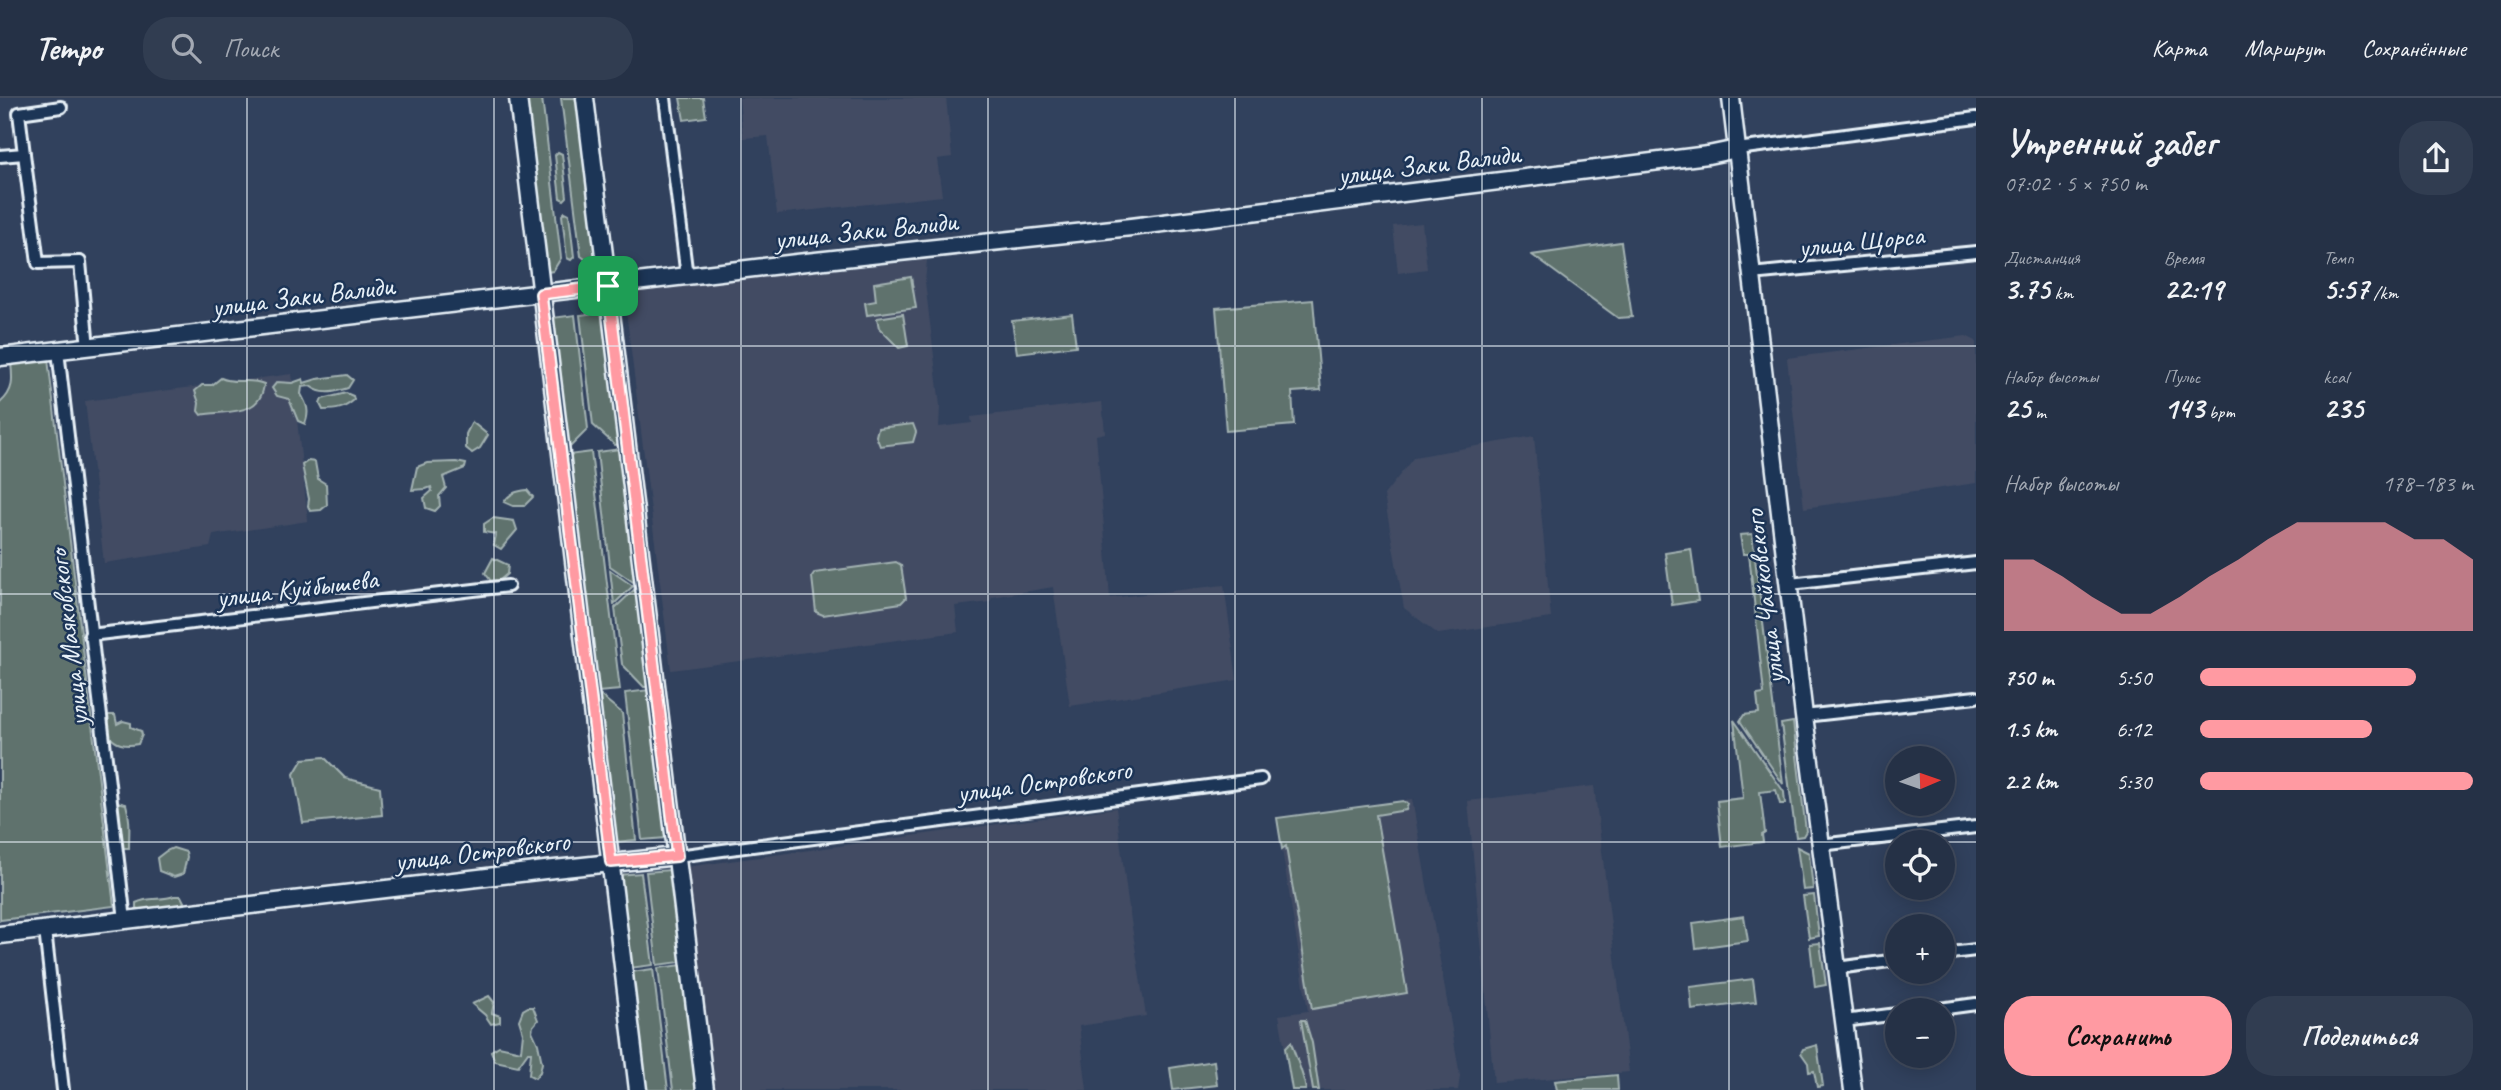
<!DOCTYPE html>
<html lang="ru">
<head>
<meta charset="utf-8">
<style>
	:root { --surface:#253146; --page:#313d51; --text:#f1f3f6; --muted:#a3a9b3; --line:#424c5f; --accent:#ff9aa2 }
	body { margin:0; font-family:Caveat,sans-serif; background:var(--page); color:var(--text); height:100vh; display:flex; flex-direction:column; font-size:26px; white-space:nowrap }
	* { box-sizing:border-box; margin:0 }
	p { font-size:23px; color:var(--muted) }
	.icon { flex:none; width:38px; height:38px; fill:none; stroke:currentColor; stroke-width:2; stroke-linecap:round; stroke-linejoin:round }
	.map { position:relative; flex:1; overflow:hidden }
	.panel { display:flex; flex-direction:column; background:var(--surface); width:525px }
	.panel>* { flex:none }
	.needle { width:46px; rotate:88deg }
	.buttons { position:absolute; left:1885px; top:648px; display:grid; gap:14px }
	.buttons a { display:grid; place-items:center; width:70px; height:70px; border-radius:50%; background:var(--surface); box-shadow:0 4px 18px #0003,0 0 0 2px var(--line); font-size:35px }
	.pin { position:absolute; display:grid; place-items:center; width:60px; height:60px; color:#fff; margin:-30px; border-radius:14px; box-shadow:0 4px 10px #0006 }
	.round { display:grid; place-items:center; flex:none; width:74px; height:74px; border-radius:28px; background:var(--page) }
	.headline { display:flex; align-items:center; justify-content:space-between; height:119px; padding:0 28px }
	h1 { font-size:38px; font-weight:700; line-height:52px }
	.stats { display:grid; grid-template-columns:repeat(3,1fr); gap:10px; height:119px; padding:7px 28px }
	.stats div { display:grid; align-content:center }
	.stats b { font-size:30px; font-weight:700 }
	.stats small { font-size:19px; font-weight:400 }
	.stats p { font-size:19px }
	.chart { height:196px; padding:14px 28px }
	.chart p { display:flex; justify-content:space-between }
	.chart svg { width:100%; height:126px; margin-top:7px; fill:var(--accent); opacity:.7 }
	.button { display:flex; gap:14px; margin-top:auto; padding:14px 28px }
	.button a { flex:1; height:80px; border-radius:28px; background:var(--accent); color:#111; font-size:28px; font-weight:700; line-height:80px; text-align:center }
	.button a+a { background:var(--page); color:var(--text) }
	ul { padding:0 28px; list-style:none; font-size:23px }
	li { display:grid; grid-template-columns:112px 84px 1fr; align-items:center; height:52px }
	li i { height:18px; border-radius:9px; background:var(--accent) }
	header { display:flex; align-items:center; gap:42px; box-sizing:border-box; height:98px; padding:0 35px; background:var(--surface); border-bottom:2px solid var(--line) }
	header strong { font-size:33px }
	nav { display:flex; gap:38px; margin-inline-start:auto; font-size:24px }
	.search { width:490px; height:63px; background:var(--page); display:flex; align-items:center; gap:18px; box-sizing:border-box; padding:0 24px; border-radius:28px; color:var(--muted); font-size:26px }
	main { display:flex; flex:1; min-height:0 }
	.map>svg:first-child { display:block }
</style>
</head>
<body>
<header>
<strong>Tempo</strong>
<div class="search"><svg class="icon" aria-label="search" viewBox="0 0 24 24"><circle cx="10" cy="10" r="6"/><path d="M15 15l6 6"/></svg>Поиск</div>
<nav><a>Карта</a><a>Маршрут</a><a>Сохранённые</a></nav>
</header>
<main>
<div class="map">
<svg width="1976" height="992" viewBox="0 0 1976 992">
	<rect width="100%" height="100%" fill="#31415d"/>
	<filter id="ink" filterUnits="userSpaceOnUse"><feTurbulence type="fractalNoise" baseFrequency=".0143" numOctaves="2"/><feDisplacementMap in="SourceGraphic" scale="14" xChannelSelector="R" yChannelSelector="G"/><feConvolveMatrix kernelMatrix="1 2 1 2 8 2 1 2 1" color-interpolation-filters="sRGB"/></filter>
	<g filter="url(#ink)">
		<g fill="#424c64">
			<path d="M739,0H946L952,59L937,61L942,98L777,116L768,38L743,40Z"/>
			<path d="M1422,125L1427,171L1398,175L1393,128Z"/>
			<path d="M927,162L925,184L940,308L939,329L972,325L971,319L1102,304L1105,335L1096,337L1110,500L1224,487L1237,582L1070,608L1053,489L992,499L990,504L955,508L958,534L671,572L624,197L635,192Z"/>
			<path d="M1966,238L1976,243V385L1804,410L1787,260Z"/>
			<path d="M292,276L308,423L213,437L210,449L104,465L85,303Z"/>
			<path d="M1534,338L1551,520L1438,536L1404,510L1384,397L1414,359Z"/>
			<path d="M1594,688L1629,974L1494,985L1468,703Z"/>
			<path d="M1412,701L1460,978L1458,992H1292L1279,917L1308,913L1277,720Z"/>
			<path d="M1116,710L1127,797L1146,918L1079,928L1087,992H709L681,775L686,769Z"/>
		</g>
		<g fill="#5e726d" stroke="#a3b2b2" stroke-width="2">
			<path d="M525,0H542L561,160L553,173L547,174Z"/>
			<path d="M561,0H578L599,167H593L581,158Z"/>
			<path d="M680,0H703L706,19L684,22Z"/>
			<path d="M558,54L562,56L567,99L564,102L560,100L555,57Z"/>
			<path d="M565,114L569,116L574,159L571,162L567,160L562,117Z"/>
			<path d="M1621,144L1632,219L1618,220L1532,157Z"/>
			<path d="M911,179L916,210L867,217L865,205L876,203L874,185Z"/>
			<path d="M1313,202L1321,292L1292,294L1294,327L1226,333L1216,210Z"/>
			<path d="M604,214L620,346L615,347L593,327L580,217Z"/>
			<path d="M903,216L908,248L899,250L879,230L877,220Z"/>
			<path d="M1072,216L1076,248L1017,255L1012,223Z"/>
			<path d="M575,217L588,331L567,352L552,220Z"/>
			<path d="M48,261L114,808L0,822V305C14,293 13,282 11,265Z"/>
			<path d="M347,277L353,282L348,290C334,294 323,298 310,288L302,289L301,296C307,307 310,313 305,326L298,323L289,301L277,298L272,290L277,284L292,285L303,281L304,285L317,281Z"/>
			<path d="M221,280C236,287 248,279 264,286C261,319 227,312 201,317L198,313L199,305L195,293L202,287H212Z"/>
			<path d="M346,295L353,298L354,302C344,311 336,312 323,312L320,306L322,301Z"/>
			<path d="M472,324L488,337L480,350L472,355L466,350V336Z"/>
			<path d="M913,326L916,334L913,344L880,348L876,338L878,330Z"/>
			<path d="M620,351L636,486L610,468L597,354Z"/>
			<path d="M591,354L620,592L598,594L568,357Z"/>
			<path d="M308,363L315,364L318,381L326,386L327,407L321,412L310,413L308,408L309,401L302,367Z"/>
			<path d="M456,364L466,366L465,370L443,379L446,390L439,398L440,408L435,413L426,410L424,400L432,393L431,389L426,391L412,392L417,369L427,365Z"/>
			<path d="M527,392L533,399L524,408H513L504,404C510,395 517,393 527,392Z"/>
			<path d="M493,420L514,423L517,432L501,451L494,447L496,436L484,434V426Z"/>
			<path d="M1752,436L1783,686L1740,623L1744,617L1759,615L1757,597L1764,596L1749,456H1743L1740,437Z"/>
			<path d="M1691,451L1698,503L1672,507L1665,455Z"/>
			<path d="M493,460L508,467L507,476L500,482L491,483L485,475Z"/>
			<path d="M896,464L901,467L906,500L901,505L823,517L816,514L812,479L815,475Z"/>
			<path d="M610,472L633,488L614,506Z"/>
			<path d="M637,489L648,589H644L622,566L615,510Z"/>
			<path d="M649,592L666,740L642,742L625,595Z"/>
			<path d="M598,598H601L622,615L636,742L615,744Z"/>
			<path d="M109,617H115L117,626L123,623L131,625V629L141,633L142,637L138,646C118,650 106,642 104,621Z"/>
			<path d="M1734,622L1784,694L1785,706H1780L1776,692L1760,694L1765,735L1762,737L1763,744L1722,749L1717,703L1743,700Z"/>
			<path d="M1793,624L1806,733L1803,738L1796,739L1781,626Z"/>
			<path d="M324,659L345,680L380,689L382,717L303,725L294,676L303,661Z"/>
			<path d="M1403,703L1408,706L1406,712L1376,717L1407,895L1312,911L1286,748L1282,751L1277,720Z"/>
			<path d="M117,704L126,706C131,724 129,732 129,750H122Z"/>
			<path d="M1797,749L1809,755L1813,791L1803,792Z"/>
			<path d="M173,750L186,754L187,759L183,776L174,779L159,773L157,760L166,753Z"/>
			<path d="M670,772L681,864L657,867L646,774Z"/>
			<path d="M641,775L653,867L630,870L618,777Z"/>
			<path d="M1814,797L1819,838L1809,840L1803,798Z"/>
			<path d="M174,798H181L184,804L178,812L143,813L136,810V805C149,798 162,803 174,798Z"/>
			<path d="M1744,818L1748,843L1696,850L1693,825Z"/>
			<path d="M1820,845L1826,887L1815,889L1810,846Z"/>
			<path d="M682,867L698,992H673L658,870Z"/>
			<path d="M653,871L668,992H645L631,874Z"/>
			<path d="M1753,881L1756,904L1692,912L1690,889Z"/>
			<path d="M489,898L494,904L492,915L500,918V924L491,926L485,917L472,906Z"/>
			<path d="M528,909H533L538,922L533,928L532,933L538,946L542,965L540,974L535,980L529,977L531,954H528L518,968L495,963L491,953L499,948L521,953L523,935L519,922L523,912Z"/>
			<path d="M1301,922H1305L1312,945L1319,992H1313Z"/>
			<path d="M1291,944C1296,962 1303,973 1306,992H1292L1285,950Z"/>
			<path d="M1817,947L1823,988L1817,989L1814,973L1809,974L1808,965L1801,955L1803,951Z"/>
			<path d="M1214,963L1217,987L1173,992L1170,970Z"/>
			<path d="M1617,977L1618,992H1557L1555,983Z"/>
		</g>
		<g fill="none" stroke-linecap="round" stroke-linejoin="round">
			<g stroke="#e8f1f8" stroke-width="16">
				<g id="street">
					<path d="M665,0L687,179"/>
					<path d="M1737,51L1976,20"/>
					<path d="M24,56L19,15L61,9"/>
					<path d="M0,58L24,56L38,165L80,164L88,250"/>
					<path d="M1751,176L1976,154"/>
					<path d="M58,253L125,822"/>
					<path d="M1790,486L1976,465"/>
					<path d="M90,537L508,488"/>
					<path d="M1804,618L1976,599"/>
					<path d="M1820,747L1976,729"/>
					<path d="M677,758L1261,681"/>
					<path d="M45,832L63,992"/>
					<path d="M1942,856L1976,852"/>
					<path d="M1837,870L1897,862"/>
					<path d="M1932,912L1976,906"/>
					<path d="M1844,923L1897,916"/>
				</g>
			</g>
			<g stroke="#e8f1f8" stroke-width="21">
				<g id="secondary">
					<path d="M518,0L638,992"/>
					<path d="M585,0L705,992"/>
					<path d="M1731,0L1804,618L1853,992"/>
					<path d="M0,259L797,165L1131,129L1708,57L1737,51"/>
					<path d="M0,837L545,772L677,758"/>
				</g>
			</g>
			<use href="#street" stroke="#1d3557" stroke-width="10"/>
			<use href="#secondary" stroke="#1d3557" stroke-width="16"/>
		</g>
	</g>
	<g fill="none" stroke-linecap="round" stroke-linejoin="round" filter="url(#ink)">
		<g stroke="#fff" stroke-width="14">
			<path id="route" d="M608,188L677,758L611,764L541,196Z"/>
		</g>
		<use href="#route" stroke="#ff9aa2" stroke-width="9"/>
	</g>
	<path fill="none" stroke="#e8f1f8" stroke-width="2" stroke-opacity="0.55" d="M247,0V992M494,0V992M741,0V992M988,0V992M1235,0V992M1482,0V992M1729,0V992M0,248H1976M0,496H1976M0,744H1897M1942,744H1976"/>
	<g text-anchor="middle" dominant-baseline="central" stroke-width="5" stroke-linejoin="round" paint-order="stroke">
		<g font-size="28" fill="#e8f1f8" stroke="#1d3557">
			<text transform="translate(1429 66) rotate(-7)">улица Заки Валиди</text>
			<text transform="translate(866 132) rotate(-6)">улица Заки Валиди</text>
			<text transform="translate(1861 143) rotate(-6)">улица Щорса</text>
			<text transform="translate(303 198) rotate(-7)">улица Заки Валиди</text>
			<text transform="translate(297 490) rotate(-7)">улица Куйбышева</text>
			<text transform="translate(1764 499) rotate(-97)">улица Чайковского</text>
			<text transform="translate(68 540) rotate(-97)">улица Маяковского</text>
			<text transform="translate(1044 683) rotate(-8)">улица Островского</text>
			<text transform="translate(482 753) rotate(-7)">улица Островского</text>
		</g>
	</g>
</svg>
<div class="buttons">
<a><svg class="needle" viewBox="-14 -14 28 28"><path d="M0-13l5 13h-10z" fill="#e53935"/><path d="M0 13l5-13h-10z" fill="#a3a9b3"/></svg></a>
<a><svg class="icon" aria-label="locate" viewBox="0 0 24 24"><circle cx="12" cy="12" r="6"/><path d="M12 2v4M12 18v4M2 12h4M18 12h4"/></svg></a>
<a>+</a>
<a>−</a>
</div>
<div class="pin" style="left:608px;top:188px;background:#1e9e55"><svg class="icon" aria-label="arrive" viewBox="0 0 24 24"><path d="M6 21V4h12l-3 4 3 4H6"/></svg></div>
</div>
<section class="panel">
<div class="headline"><div><h1>Утренний забег</h1><p>07:02 · 5 × 750 m</p></div><a class="round"><svg class="icon" aria-label="share" viewBox="0 0 24 24"><path d="M12 15V3M7 8l5-5 5 5M5 13v7h14v-7"/></svg></a></div>
<div class="stats">
<div><p>Дистанция</p><b>3.75<small> km</small></b></div>
<div><p>Время</p><b>22:19</b></div>
<div><p>Темп</p><b>5:57<small> /km</small></b></div>
</div>
<div class="stats">
<div><p>Набор высоты</p><b>25<small> m</small></b></div>
<div><p>Пульс</p><b>143<small> bpm</small></b></div>
<div><p>kcal</p><b>235</b></div>
</div>
<div class="chart"><p><span>Набор высоты</span>178–183 m</p>
<svg viewBox="0 0 160 44" preserveAspectRatio="none"><path d="M0 44V19L10 19L20 25L30 32L40 38L50 38L60 32L70 25L80 19L90 12L100 6L110 6L120 6L130 6L140 12L150 12L160 19V44z"/></svg>
</div>
<ul>
<li><b>750 m</b>5:50<i style="width:79%"></i></li>
<li><b>1.5 km</b>6:12<i style="width:63%"></i></li>
<li><b>2.2 km</b>5:30<i style="width:100%"></i></li>
</ul>
<div class="button"><a>Сохранить</a><a>Поделиться</a></div>
</section>
</main>
</body>
</html>
